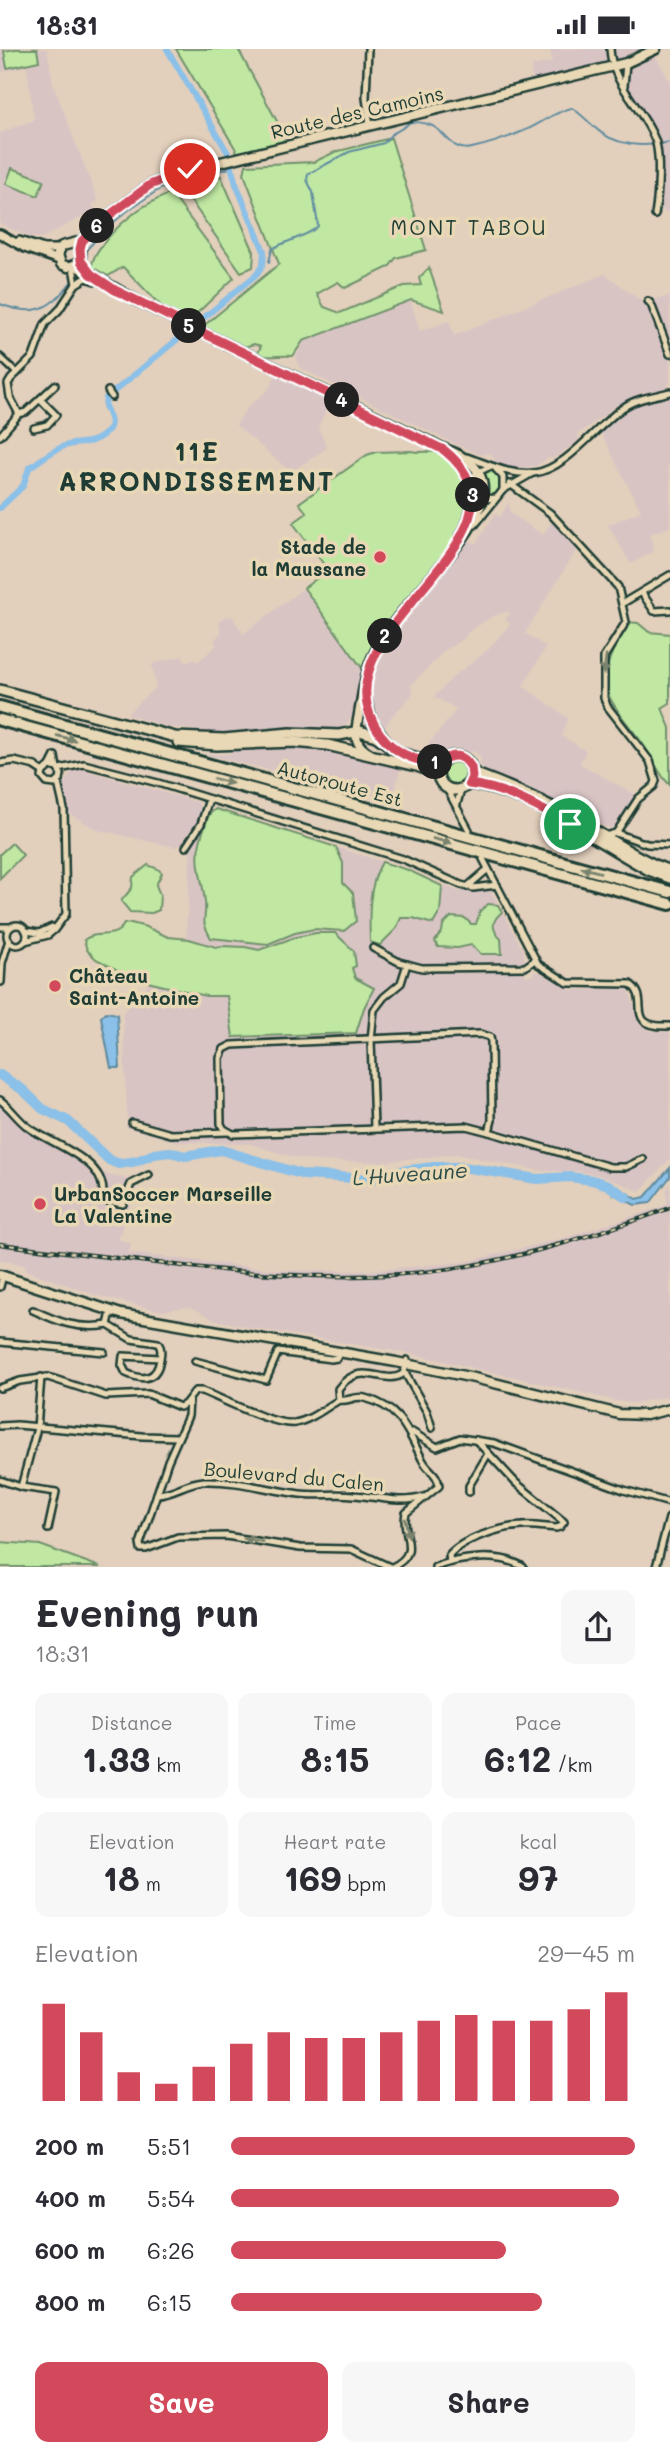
<!DOCTYPE html>
<html lang="en">
<head>
<meta charset="utf-8">
<style>
	:root { --surface:#fff; --page:#f7f7f7; --text:#2b2b33; --muted:#7c7c81; --accent:#d1495b }
	body { margin:0; font-family:Mali,sans-serif; background:var(--page); color:var(--text); height:100vh; display:flex; flex-direction:column; font-size:26px; white-space:nowrap }
	* { box-sizing:border-box; margin:0 }
	p { font-size:23px; color:var(--muted) }
	.icon { flex:none; width:38px; height:38px; fill:none; stroke:currentColor; stroke-width:2; stroke-linecap:round; stroke-linejoin:round }
	.map { position:relative; height:1518px; overflow:hidden }
	.panel { display:flex; flex-direction:column; background:var(--surface); flex:1 }
	.panel>* { flex:none }
	.pin { position:absolute; display:grid; place-items:center; width:60px; height:60px; color:#fff; margin:-30px; border:4px solid #fff; border-radius:50%; box-shadow:0 2px 7px #0007 }
	.km { position:absolute; width:35px; height:35px; margin:-18px; border-radius:50%; background:#222; color:#fff; font-size:19px; line-height:35px; text-align:center }
	.round { display:grid; place-items:center; flex:none; width:74px; height:74px; border-radius:14px; background:var(--page) }
	.headline { display:flex; align-items:center; justify-content:space-between; height:119px; padding:0 35px }
	h1 { font-size:38px; font-weight:700; line-height:52px }
	.stats { display:grid; grid-template-columns:repeat(3,1fr); gap:10px; height:119px; padding:7px 35px }
	.stats div { display:grid; align-content:center; border-radius:14px; background:var(--page); text-align:center }
	.stats b { font-size:35px; font-weight:700 }
	.stats small { font-size:19px; font-weight:400 }
	.stats p { font-size:19px }
	.chart { height:196px; padding:14px 35px }
	.chart p { display:flex; justify-content:space-between }
	.chart svg { width:100%; height:126px; margin-top:7px; stroke:var(--accent); stroke-width:6 }
	.cta { display:flex; gap:14px; margin-top:auto; padding:14px 35px }
	.cta a { flex:1; height:80px; border-radius:14px; background:var(--accent); color:#fff; font-size:28px; font-weight:700; line-height:80px; text-align:center }
	.cta a+a { background:var(--page); color:var(--text) }
	ul { padding:0 35px; list-style:none; font-size:23px }
	li { display:grid; grid-template-columns:112px 84px 1fr; align-items:center; height:52px }
	li i { height:18px; border-radius:9px; background:var(--accent) }
	.status { display:flex; justify-content:space-between; align-items:center; height:49px; padding:0 35px; background:var(--surface); direction:ltr }
	.status svg { height:19px; fill:currentColor }
	.map>svg:first-child { display:block }
</style>
</head>
<body>
<div class="status"><b>18:31</b><svg viewBox="0 0 49 12"><path d="M0 12V9h3v3zM5 12V6h3v6zM10 12V3h3v9zM15 12V0h3v12zM26 1h20v11H26zM47 4h2v5h-2z"/></svg></div>
<div class="map">
<svg width="670" height="1518" viewBox="0 0 670 1518">
	<rect width="100%" height="100%" fill="#e2cfbc"/>
	<filter id="ink" filterUnits="userSpaceOnUse"><feTurbulence type="fractalNoise" baseFrequency=".0143" numOctaves="2"/><feDisplacementMap in="SourceGraphic" scale="14" xChannelSelector="R" yChannelSelector="G"/><feConvolveMatrix kernelMatrix="1 2 1 2 8 2 1 2 1" color-interpolation-filters="sRGB"/></filter>
	<g filter="url(#ink)">
		<g fill="#d9c4c4">
			<path d="M0,0H47L53,35L98,152L92,155L95,161L42,189L30,188L0,175V84L34,71L27,17L0,23Z"/>
			<path d="M550,0H649L616,13L599,14L598,16L533,33L531,22L533,17L552,13Z"/>
			<path d="M655,6L670,33V163L662,162L659,91L629,42L627,30L628,23L633,18Z"/>
			<path d="M605,225L643,253L670,247V332L667,339L619,355L578,385L579,391L554,409H548L537,417L511,420L499,416L495,413L492,405L487,404L481,406L459,397L300,319L297,313L296,307L307,287L409,247L420,282L449,272L454,287Z"/>
			<path d="M277,324L282,330L292,335L297,333L331,350L318,378L327,399L291,423L236,376L246,360L268,341Z"/>
			<path d="M670,347V417L667,419L670,426V478L650,485L654,502L631,515L608,476L641,462L600,382L629,359Z"/>
			<path d="M509,453L510,464L543,486L552,472L577,500L525,584L546,598L523,637L568,669L562,687L586,702L580,715L636,746L612,780L592,774L524,737L484,722L480,715L481,707L473,702L467,704L455,702L438,708L426,707L429,700L427,697L457,660L434,648L454,627L488,601L510,575L505,570L510,565L508,562L491,568L467,584L466,588L444,602L410,637L413,642L412,646L392,667L383,681L373,662L370,635L372,621L380,604L457,503L469,491L476,495L495,465L500,468Z"/>
			<path d="M304,539L362,619L354,665L346,675L334,681L315,680L234,686L163,677L127,665L156,638L152,615L182,607L185,613L193,610L198,613L217,596L214,592L221,583L219,572L227,567L228,569L232,567L243,585Z"/>
			<path d="M291,697L324,699L401,718L392,751L204,705H231L233,699Z"/>
			<path d="M80,720L198,753L201,761L197,775L183,789L184,794L175,798L98,781L68,764L63,737L71,723Z"/>
			<path d="M216,760L402,819L457,842H491L524,903L525,927H533V923H539L571,941L623,939L629,941L639,974L651,982L670,983V1110L640,1142L599,1126L578,1122H542L456,1105L381,1113L313,1112L289,1107L250,1095L178,1093L126,1078L129,1071L127,1067L123,964L186,890L191,796L204,780L208,766Z"/>
			<path d="M0,1046L33,1079L43,1082L107,1126L132,1131L136,1139L118,1190L131,1195L129,1204L276,1221L364,1222L465,1213L565,1189L667,1156V1140L670,1134V1347L634,1354L622,1353L408,1304L252,1279L213,1270L195,1260L186,1258L161,1262L98,1247L25,1221V1216L0,1211Z"/>
		</g>
		<g fill="#c0e8a3" stroke="#70926c" stroke-width="2">
			<path d="M15,0H37L39,12L7,19L4,2Z"/>
			<path d="M176,0H238L280,78L284,92L238,104Z"/>
			<path d="M391,89L426,201L396,209L389,218L345,239L338,233L317,245L324,258L340,264L404,237L421,236L419,229L429,219L444,262L411,251L303,292L293,307C283,306 265,309 257,306L261,297L254,295L241,299L201,279L279,215L244,125L246,116L314,113L335,103Z"/>
			<path d="M12,119L44,131L38,147L6,135Z"/>
			<path d="M221,127L254,203L253,218L241,223L181,138Z"/>
			<path d="M171,144L234,229L189,272L164,260L123,218L108,227L92,218C91,203 120,175 132,166C143,156 158,150 171,144Z"/>
			<path d="M411,402C421,405 434,400 442,405C478,425 470,464 453,494C445,506 433,515 426,527C407,559 374,583 362,619L304,539L328,521L293,474L307,464L299,454L367,406L376,403Z"/>
			<path d="M487,421L497,425C503,433 501,441 493,447L486,446L483,422Z"/>
			<path d="M627,573L638,574L649,583L670,585V654L662,659L670,679V736C658,725 653,709 643,695C632,680 616,663 608,645C599,625 617,591 627,573Z"/>
			<circle cx="455" cy="723" r="13"/>
			<path d="M216,760L336,798L343,814V834L353,844L356,872L344,882L314,880L295,884L268,895L211,889C199,868 207,873 205,853C201,820 192,811 205,777C208,769 208,764 216,760Z"/>
			<path d="M12,794L23,806L0,829V805Z"/>
			<path d="M382,813L408,821L442,837L440,863L433,875L413,869H401L396,880L380,896L370,893C369,866 368,837 382,813Z"/>
			<path d="M148,816L158,820L162,824L156,836L160,846L159,861L152,864L130,863L121,852L132,839L133,828Z"/>
			<path d="M488,855L498,856L502,863C491,872 491,880 501,890L502,905H481L471,896L458,899L438,898L435,892L442,883L443,876L451,868L465,869L471,875H476L480,862Z"/>
			<path d="M131,874L146,878L168,888L189,890L216,898L222,897L245,898L259,901L296,888L316,884H335L354,902L356,917L352,919L355,929L374,939L364,959L356,984L233,988L227,947H206L135,930L96,910L87,901L84,891C98,880 115,892 124,875Z"/>
			<path d="M0,1493L40,1496L100,1518H0Z"/>
		</g>
		<g fill="#8bc0e8" stroke="#608ca0" stroke-width="2">
			<path d="M106,963L117,965L120,1019H111L101,968Z"/>
			<path d="M670,1119V1128L650,1154L635,1156L613,1145L618,1138L637,1150L645,1148Z"/>
		</g>
		<g fill="none" stroke-linecap="round" stroke-linejoin="round">
			<g stroke="#608ca0" stroke-width="2">
				<path d="M88,199L109,177L131,159L160,140L229,119"/>
				<path d="M269,213L272,200C285,192 309,187 318,177L313,143L307,131L308,125L349,103L384,94C393,80 400,84 410,73C418,73 429,74 436,79C448,88 454,103 472,99C491,95 510,88 528,80C543,73 556,62 572,59C581,65 587,71 594,78C614,97 644,99 670,93"/>
				<path d="M0,255C34,268 50,261 71,233"/>
			</g>
			<g stroke="#8bc0e8" stroke-width="6">
				<path d="M167,0L228,104"/>
				<path d="M195,276L257,225L263,215L264,202L236,135L230,114"/>
				<path d="M0,459L23,437L29,419C39,412 50,403 62,398C77,391 88,398 103,386C116,376 110,369 105,357L106,349L190,280"/>
			</g>
			<path stroke="#8bc0e8" stroke-width="10" d="M0,1026L23,1041L43,1060L68,1072L109,1111L119,1115L137,1112L154,1105L170,1103L185,1107L221,1101L304,1126L373,1130L384,1124L434,1118H463L537,1130L570,1128L592,1131L608,1136L626,1148"/>
			<g stroke="#1f3d34" stroke-width="10">
				<g id="minor">
					<path d="M368,0L366,49L370,76"/>
					<path d="M610,0C612,36 643,59 655,91C661,107 658,149 655,166"/>
					<path d="M624,37L626,14"/>
					<path d="M73,218L76,235"/>
					<path d="M648,252L651,255L670,305"/>
					<path d="M0,308L17,324"/>
					<path d="M108,342L112,348"/>
					<path d="M19,365L26,363L55,336"/>
					<path d="M34,379L47,376L56,366L40,350"/>
					<path d="M0,387L19,365L10,348L8,335L11,330L33,308L45,275L59,261L76,235L86,229L95,232"/>
					<path d="M467,408C488,415 510,427 534,424C567,420 597,376 624,358C636,349 656,347 670,343"/>
					<path d="M495,419L503,428V441"/>
					<path d="M471,435L476,424L489,418"/>
					<path d="M510,435L550,464L618,538L626,573L604,608V649L607,657L650,712L656,732L654,737L638,750L616,784L605,787"/>
					<path d="M472,442L482,450L496,449"/>
					<path d="M475,476L503,441L531,425"/>
					<path d="M642,544L654,562L670,561"/>
					<path d="M623,554L670,526"/>
					<path d="M0,714L14,712L35,717"/>
					<path d="M34,717L43,723L42,728L47,734L55,735L60,731L61,725L57,719L50,717L43,723"/>
					<path d="M50,717L55,707L57,719"/>
					<path d="M59,720L84,715L158,734L403,810L461,836L473,839L497,836"/>
					<path d="M447,740L469,781"/>
					<path d="M457,755L461,740"/>
					<path d="M616,784L647,795L670,796"/>
					<path d="M186,798L201,775L209,750"/>
					<path d="M483,810L538,915L568,934L630,935C653,950 621,979 670,977"/>
					<path d="M467,838L488,820"/>
					<circle cx="17" cy="886" r="10"/>
					<path d="M0,878H11"/>
					<path d="M26,882L39,884L52,878"/>
					<path d="M25,892L48,886L54,881L66,865L64,760L58,734"/>
					<path d="M373,899L399,913L422,919L525,918L535,911"/>
					<path d="M1,933L2,914L9,891"/>
					<path d="M480,985L490,988L491,993L492,1071L489,1083L466,1077L233,1085L224,1080L221,1075L220,1009L224,1000L232,996Z"/>
					<path d="M0,1051C11,1059 17,1070 28,1078C53,1097 111,1111 102,1151L123,1155L131,1135L149,1126"/>
					<path d="M132,1074L171,1085L228,1083"/>
					<path d="M374,1079L371,991L374,961L384,948L401,934L407,915"/>
					<path d="M489,1083L610,1118H626L643,1110"/>
					<path d="M0,1238L3,1226"/>
					<path d="M33,1261C58,1273 79,1281 108,1276L111,1263"/>
					<path d="M108,1276L131,1290L158,1294C162,1300 161,1303 160,1310C157,1331 143,1332 126,1324L122,1316L123,1307L160,1309"/>
					<path d="M0,1293L104,1303"/>
					<path d="M195,1312L266,1331L278,1303L331,1310L337,1309L340,1302"/>
					<path d="M405,1324L427,1363L432,1379"/>
					<path d="M0,1339L20,1332L48,1328L106,1347L148,1345L180,1358L185,1355L195,1342H202C223,1350 274,1377 295,1374C311,1371 325,1359 339,1351C348,1353 355,1346 365,1349C400,1358 408,1382 422,1410C427,1421 438,1424 439,1437L406,1464C400,1484 423,1504 392,1518"/>
					<path d="M189,1351L188,1367L168,1412L140,1495L141,1500H146L178,1488L226,1487L300,1499L351,1500L390,1518"/>
					<path d="M339,1351L338,1340C360,1310 384,1336 401,1326C406,1323 406,1315 407,1311"/>
					<path d="M0,1377L17,1376L142,1387L178,1388"/>
					<path d="M412,1383L437,1398L460,1389L494,1394L624,1441L670,1454"/>
					<path d="M0,1431L21,1438L56,1443L48,1480"/>
					<path d="M21,1438L37,1379L41,1328"/>
					<path d="M469,1443V1437L488,1405"/>
					<path d="M157,1445C173,1445 186,1433 204,1432C237,1431 268,1441 300,1445C318,1447 336,1444 354,1446C378,1448 401,1455 424,1448"/>
					<path d="M450,1513L449,1506C462,1490 501,1478 522,1477C533,1476 544,1478 556,1479L560,1478L564,1473L516,1434L476,1391"/>
					<path d="M435,1518C460,1509 499,1503 523,1518"/>
					<path d="M656,1518L669,1469"/>
				</g>
			</g>
			<g stroke="#1f3d34" stroke-width="12">
				<g id="tertiary">
					<path d="M0,185L25,199L59,211"/>
					<path d="M19,192L44,200H60"/>
				</g>
			</g>
			<g stroke="#1f3d34" stroke-width="13">
				<g id="secondary">
					<path d="M82,192C80,200 84,207 79,214L68,218L61,215L58,205L62,197L82,192L107,168L150,136L180,123L626,14L656,0"/>
					<path d="M76,217L139,253L445,400C524,428 460,494 430,530C412,552 387,578 375,603C365,622 363,644 359,665C356,683 351,695 371,705"/>
					<path d="M449,404C476,427 478,457 461,487"/>
					<path d="M365,647L373,674L388,694"/>
					<path d="M0,1226L121,1265L396,1313L474,1329L619,1365L646,1366L670,1360"/>
				</g>
			</g>
			<g stroke="#1f3d34" stroke-width="14">
				<g id="primary">
					<path d="M0,641L175,688L224,690L290,684L339,686L360,682L376,687L400,704L428,712H442"/>
					<path d="M178,693L217,696L293,693L327,696L417,717L438,725"/>
					<circle cx="455" cy="724" r="17"/>
					<path d="M472,721L476,725C511,738 543,752 575,770C606,787 636,810 670,822"/>
					<path d="M469,735C529,742 596,792 649,821L670,829"/>
				</g>
			</g>
			<g stroke="#1f3d34" stroke-width="16">
				<g id="motorway">
					<path d="M0,658L670,843"/>
					<path d="M0,671L670,855"/>
				</g>
			</g>
			<use href="#minor" stroke="#e9d8b5" stroke-width="5"/>
			<use href="#tertiary" stroke="#e9d8b5" stroke-width="7"/>
			<use href="#secondary" stroke="#e9d8b5" stroke-width="8"/>
			<use href="#primary" stroke="#e9d8b5" stroke-width="9"/>
			<use href="#motorway" stroke="#e9d8b5" stroke-width="10"/>
			<g stroke="#1f3d34" stroke-width="4.5">
				<path id="rail" d="M0,1195C44,1201 88,1205 132,1211C238,1224 343,1235 450,1220C526,1208 598,1185 670,1159"/>
			</g>
			<use href="#rail" stroke="#e9d8b5" stroke-width="2" stroke-dasharray="5" stroke-linecap="butt"/>
		</g>
		<defs><path id="oneway-solid" d="M-6-.8H1V-3.2L6.5 0L1 3.2V.8H-6Z" transform="scale(1.75)"/></defs>
		<g fill="#7a836e">
			<use href="#oneway-solid" transform="translate(605 616) rotate(97)"/>
			<use href="#oneway-solid" transform="translate(66 689) rotate(15)"/>
			<use href="#oneway-solid" transform="translate(223 732) rotate(15)"/>
			<use href="#oneway-solid" transform="translate(442 792) rotate(15)"/>
			<use href="#oneway-solid" transform="translate(591 821) rotate(-165)"/>
			<use href="#oneway-solid" transform="translate(407 1479) rotate(77)"/>
			<use href="#oneway-solid" transform="translate(253 1491) rotate(-170)"/>
		</g>
	</g>
	<g fill="none" stroke-linecap="round" stroke-linejoin="round" filter="url(#ink)">
		<g stroke="#fff" stroke-width="14">
			<path id="route" d="M190,120L150,136L107,168L82,192L80,200L81,212L91,225L115,241L444,401C547,484 333,570 370,666C380,693 405,713 435,713C442,712 447,707 455,707C463,707 467,712 471,718L472,728L469,735C506,739 537,758 570,775"/>
		</g>
		<use href="#route" stroke="#d1495b" stroke-width="9"/>
	</g>
	<g fill="#d1495b" stroke="#e9d8b5" stroke-width="2.5">
		<circle cx="380" cy="508" r="7"/>
		<circle cx="55" cy="937" r="7"/>
		<circle cx="40" cy="1155" r="7"/>
	</g>
	<g text-anchor="middle" dominant-baseline="central" stroke-width="7" stroke-linejoin="round" paint-order="stroke">
		<g font-size="19" fill="#1f3d34" stroke="#e9d8b5">
			<text transform="translate(357 63) rotate(-13)">Route des Camoins</text>
			<text transform="translate(340 734) rotate(15)">Autoroute Est</text>
			<text transform="translate(294 1427) rotate(5)">Boulevard du Calen</text>
		</g>
		<g font-size="19" font-weight="bold" fill="#1f3d34" stroke="#e9d8b5" text-anchor="start">
			<text x="366" y="497" text-anchor="end">Stade de<tspan x="366" dy="22">la Maussane</tspan></text>
			<text x="69" y="926">Château<tspan x="69" dy="22">Saint-Antoine</tspan></text>
			<text x="54" y="1144">UrbanSoccer Marseille<tspan x="54" dy="22">La Valentine</tspan></text>
		</g>
		<g font-size="21" letter-spacing="2" fill="#1f3d34" stroke="#e9d8b5">
			<text x="469" y="177">MONT TABOU</text>
		</g>
		<g font-size="21" font-style="italic" fill="#2a4a46" stroke="#e9d8b5">
			<text transform="translate(410 1124) rotate(-4)">L'Huveaune</text>
		</g>
		<g font-size="26" font-weight="bold" letter-spacing="2" fill="#1f3d34" stroke="#e9d8b5">
			<text x="197" y="402">11E<tspan x="197" dy="30">ARRONDISSEMENT</tspan></text>
		</g>
	</g>
</svg>
<div class="pin" style="left:570px;top:775px;background:#1e9e55"><svg class="icon" aria-label="arrive" viewBox="0 0 24 24"><path d="M6 21V4h12l-3 4 3 4H6"/></svg></div>
<div class="pin" style="left:190px;top:120px;background:#d93025"><svg class="icon" aria-label="check" viewBox="0 0 24 24"><path d="M5 12l5 5 9-10"/></svg></div>
<b class="km" style="left:435px;top:713px">1</b>
<b class="km" style="left:385px;top:587px">2</b>
<b class="km" style="left:473px;top:446px">3</b>
<b class="km" style="left:342px;top:351px">4</b>
<b class="km" style="left:189px;top:277px">5</b>
<b class="km" style="left:97px;top:177px">6</b>
</div>
<section class="panel">
<div class="headline"><div><h1>Evening run</h1><p>18:31</p></div><a class="round"><svg class="icon" aria-label="share" viewBox="0 0 24 24"><path d="M12 15V3M7 8l5-5 5 5M5 13v7h14v-7"/></svg></a></div>
<div class="stats">
<div><p>Distance</p><b>1.33<small> km</small></b></div>
<div><p>Time</p><b>8:15</b></div>
<div><p>Pace</p><b>6:12<small> /km</small></b></div>
</div>
<div class="stats">
<div><p>Elevation</p><b>18<small> m</small></b></div>
<div><p>Heart rate</p><b>169<small> bpm</small></b></div>
<div><p>kcal</p><b>97</b></div>
</div>
<div class="chart"><p><span>Elevation</span>29–45 m</p>
<svg viewBox="0 0 160 44" preserveAspectRatio="none"><path d="M5 44V10M15 44V20M25 44V34M35 44V38M45 44V32M55 44V24M65 44V20M75 44V22M85 44V22M95 44V20M105 44V16M115 44V14M125 44V16M135 44V16M145 44V12M155 44V6"/></svg>
</div>
<ul>
<li><b>200 m</b>5:51<i style="width:100%"></i></li>
<li><b>400 m</b>5:54<i style="width:96%"></i></li>
<li><b>600 m</b>6:26<i style="width:68%"></i></li>
<li><b>800 m</b>6:15<i style="width:77%"></i></li>
</ul>
<div class="cta"><a>Save</a><a>Share</a></div>
</section>
</body>
</html>
